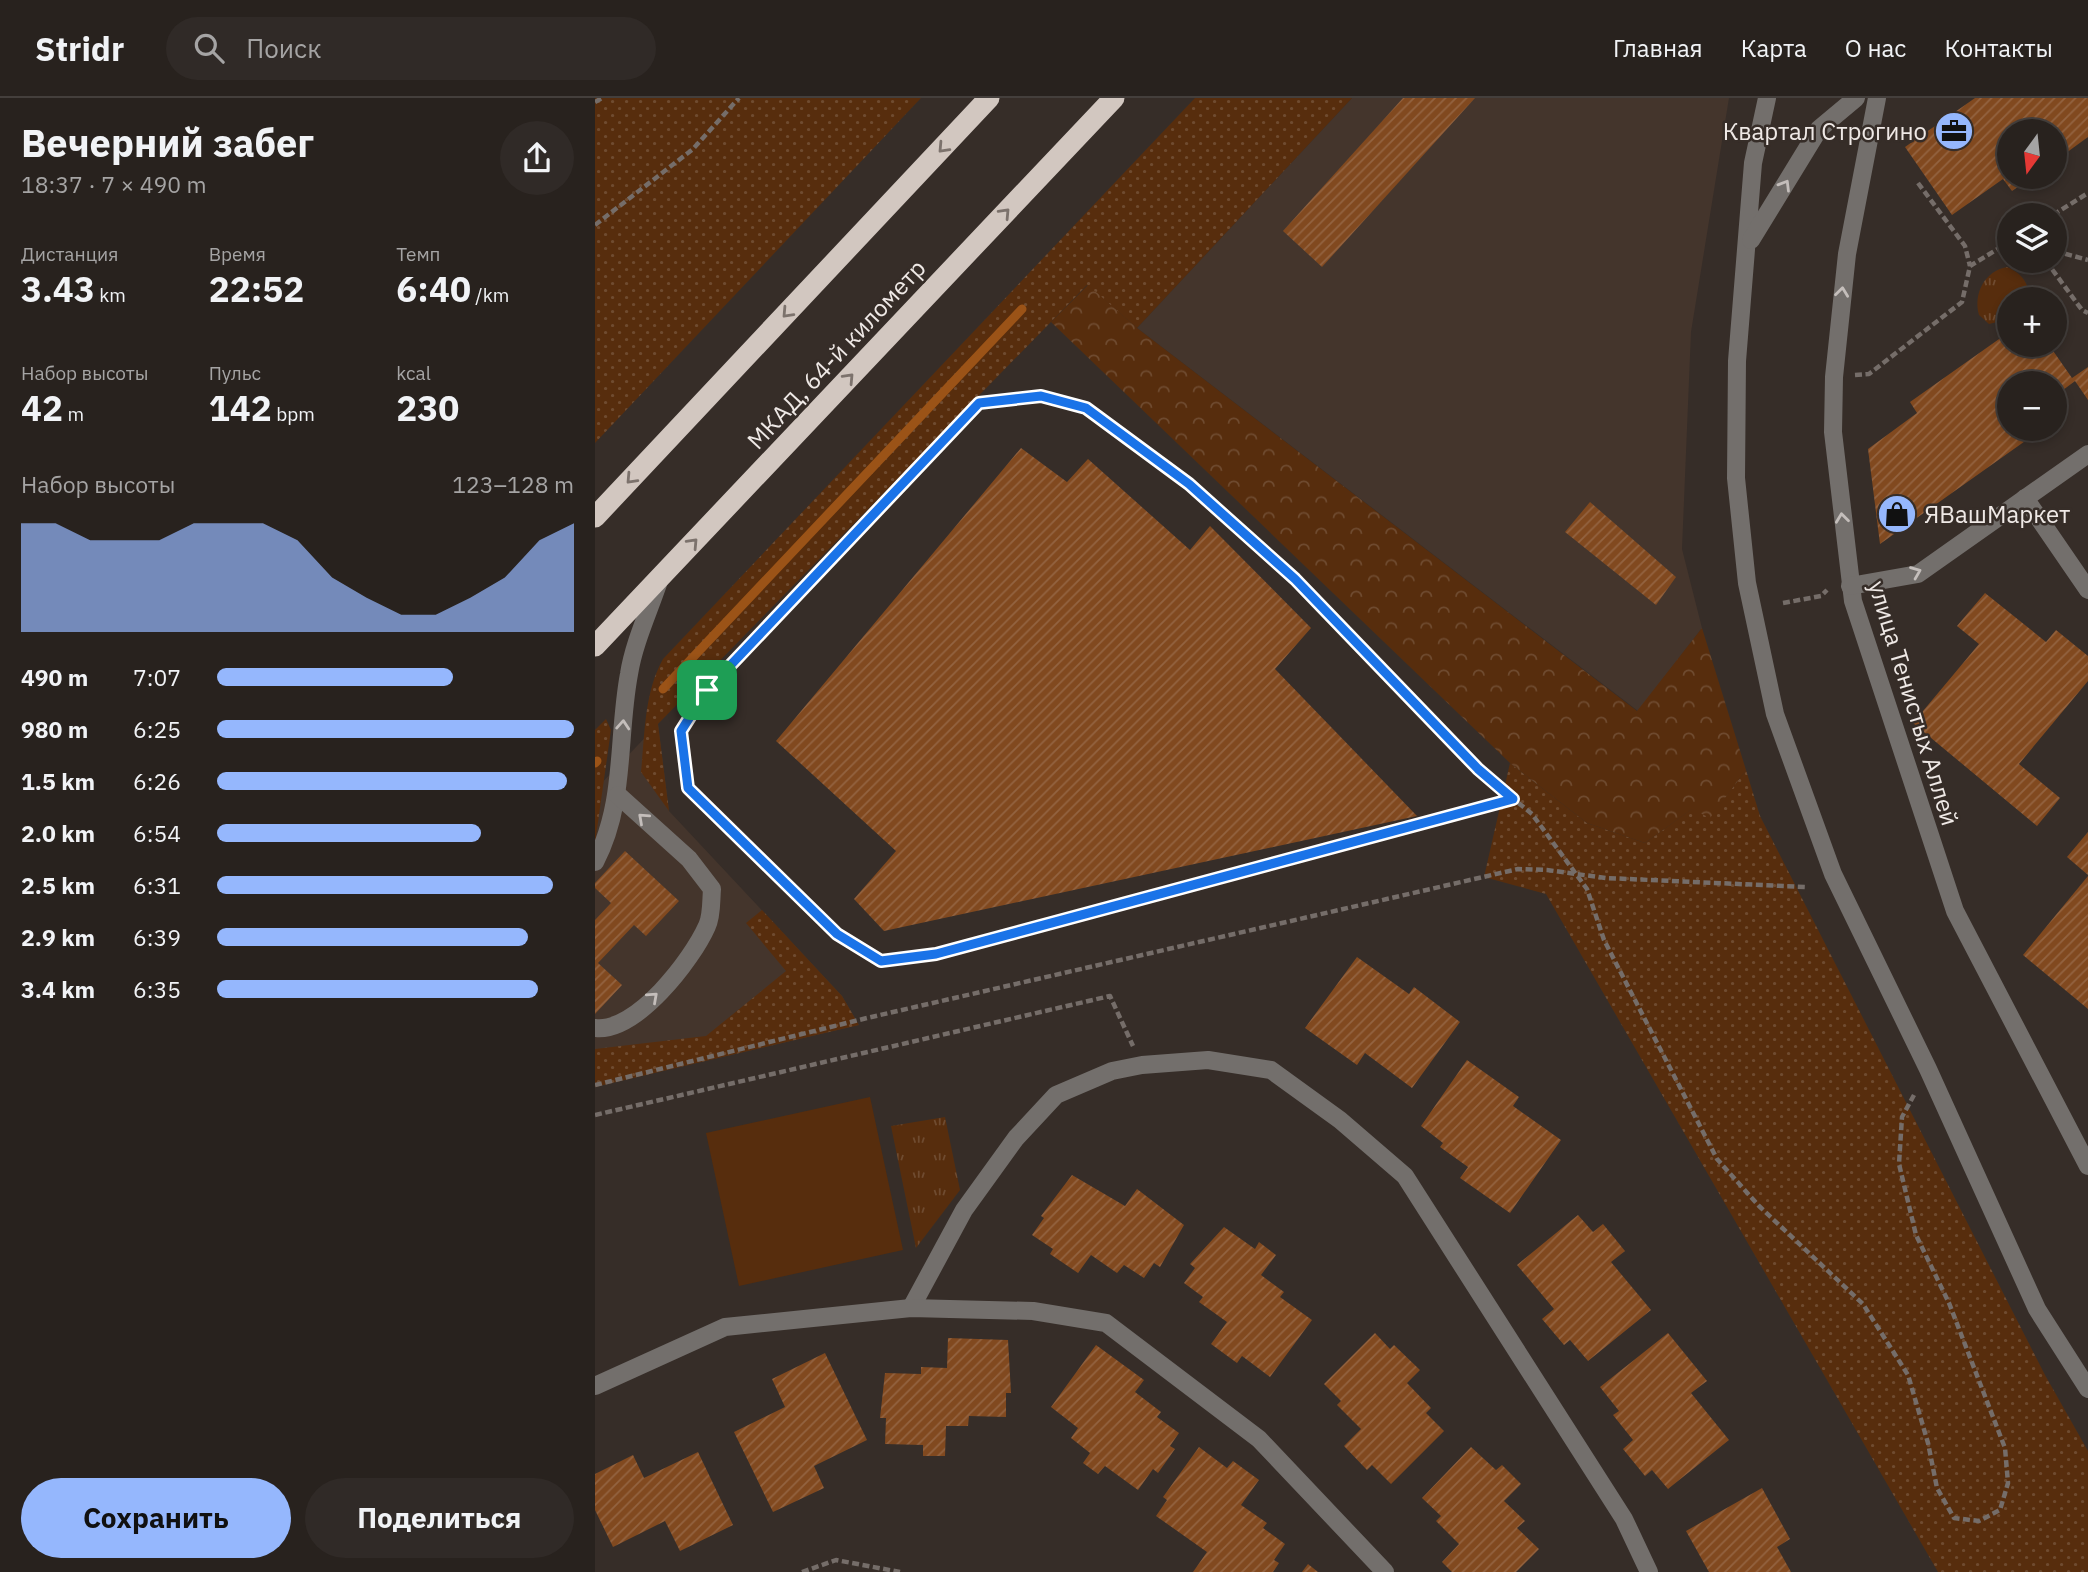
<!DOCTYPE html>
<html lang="ru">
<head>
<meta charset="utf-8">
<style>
	:root { --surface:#28221e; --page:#302a27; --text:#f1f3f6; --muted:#a5a4a4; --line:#443f3c; --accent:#95b7fd }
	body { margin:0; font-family:"IBM Plex Sans",sans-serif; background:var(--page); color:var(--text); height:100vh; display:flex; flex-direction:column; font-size:26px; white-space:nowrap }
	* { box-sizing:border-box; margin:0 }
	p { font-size:23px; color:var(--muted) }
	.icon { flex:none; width:38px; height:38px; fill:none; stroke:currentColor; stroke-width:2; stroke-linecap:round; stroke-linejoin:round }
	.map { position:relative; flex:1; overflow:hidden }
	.panel { display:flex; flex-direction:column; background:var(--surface); width:595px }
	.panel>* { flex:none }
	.needle { width:46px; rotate:195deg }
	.tools { position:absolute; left:1402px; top:21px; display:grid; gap:14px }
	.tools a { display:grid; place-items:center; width:70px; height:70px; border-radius:50%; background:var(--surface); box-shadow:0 4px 10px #0003,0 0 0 2px var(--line); font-size:35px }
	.pin { position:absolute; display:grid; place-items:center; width:60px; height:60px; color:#fff; margin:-30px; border-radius:14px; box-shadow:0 4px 10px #0006 }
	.round { display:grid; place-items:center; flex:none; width:74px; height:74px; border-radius:37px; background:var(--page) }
	.head { display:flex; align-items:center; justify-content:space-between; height:119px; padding:0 21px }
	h1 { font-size:38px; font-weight:800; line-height:52px }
	.stats { display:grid; grid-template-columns:repeat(3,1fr); gap:10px; height:119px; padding:7px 21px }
	.stats div { display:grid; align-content:center }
	.stats b { font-size:35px; font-weight:800 }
	.stats small { font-size:19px; font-weight:400 }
	.stats p { font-size:19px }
	.chart { height:196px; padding:14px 21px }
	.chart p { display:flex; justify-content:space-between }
	.chart svg { width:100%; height:126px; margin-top:7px; fill:var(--accent); opacity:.7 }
	.action { display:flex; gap:14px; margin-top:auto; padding:14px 21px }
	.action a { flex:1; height:80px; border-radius:42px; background:var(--accent); color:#111; font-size:28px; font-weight:800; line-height:80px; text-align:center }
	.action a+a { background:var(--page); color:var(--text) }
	ul { padding:0 21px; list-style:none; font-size:23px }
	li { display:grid; grid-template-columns:112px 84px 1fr; align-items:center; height:52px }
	li i { height:18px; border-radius:9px; background:var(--accent) }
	header { display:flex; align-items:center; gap:42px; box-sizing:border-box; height:98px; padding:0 35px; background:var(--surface); border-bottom:2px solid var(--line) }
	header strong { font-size:33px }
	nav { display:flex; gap:38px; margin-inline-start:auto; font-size:24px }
	.search { width:490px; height:63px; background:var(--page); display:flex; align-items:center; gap:18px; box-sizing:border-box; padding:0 24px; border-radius:38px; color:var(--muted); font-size:26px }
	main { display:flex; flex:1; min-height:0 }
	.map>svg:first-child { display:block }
</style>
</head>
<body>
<header>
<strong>Stridr</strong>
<div class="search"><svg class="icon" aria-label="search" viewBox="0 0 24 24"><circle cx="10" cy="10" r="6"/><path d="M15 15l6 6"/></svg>Поиск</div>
<nav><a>Главная</a><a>Карта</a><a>О нас</a><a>Контакты</a></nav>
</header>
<main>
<section class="panel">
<div class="head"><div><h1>Вечерний забег</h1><p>18:37 · 7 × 490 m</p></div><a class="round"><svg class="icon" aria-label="share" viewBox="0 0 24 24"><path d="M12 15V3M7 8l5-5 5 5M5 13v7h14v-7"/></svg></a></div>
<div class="stats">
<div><p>Дистанция</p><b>3.43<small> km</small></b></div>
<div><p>Время</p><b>22:52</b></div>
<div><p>Темп</p><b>6:40<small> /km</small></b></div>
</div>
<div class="stats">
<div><p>Набор высоты</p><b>42<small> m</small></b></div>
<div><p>Пульс</p><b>142<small> bpm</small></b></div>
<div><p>kcal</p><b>230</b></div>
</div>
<div class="chart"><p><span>Набор высоты</span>123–128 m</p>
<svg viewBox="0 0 160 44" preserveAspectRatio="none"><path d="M0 44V6L10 6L20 12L30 12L40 12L50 6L60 6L70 6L80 12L90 25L100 32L110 38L120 38L130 32L140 25L150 12L160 6V44z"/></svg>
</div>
<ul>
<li><b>490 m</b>7:07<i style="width:66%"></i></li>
<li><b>980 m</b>6:25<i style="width:100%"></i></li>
<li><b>1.5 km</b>6:26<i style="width:98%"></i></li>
<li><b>2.0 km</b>6:54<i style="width:74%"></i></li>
<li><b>2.5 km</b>6:31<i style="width:94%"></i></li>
<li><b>2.9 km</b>6:39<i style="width:87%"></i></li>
<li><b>3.4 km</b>6:35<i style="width:90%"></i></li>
</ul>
<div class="action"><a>Сохранить</a><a>Поделиться</a></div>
</section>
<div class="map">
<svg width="1493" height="1474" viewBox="0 0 1493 1474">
	<defs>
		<pattern id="grass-dots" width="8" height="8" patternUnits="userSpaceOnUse" patternTransform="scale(1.75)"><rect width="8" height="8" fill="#572d0d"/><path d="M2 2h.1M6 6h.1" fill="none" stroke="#6f4b30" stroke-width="1.8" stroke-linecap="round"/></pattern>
		<pattern id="forest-crowns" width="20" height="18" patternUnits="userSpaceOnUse" patternTransform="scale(1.75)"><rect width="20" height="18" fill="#572d0d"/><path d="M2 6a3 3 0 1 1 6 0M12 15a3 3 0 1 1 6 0" fill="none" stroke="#6f4b30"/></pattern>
		<pattern id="park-tufts" width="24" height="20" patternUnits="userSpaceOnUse" patternTransform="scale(1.75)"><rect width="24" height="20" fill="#572d0d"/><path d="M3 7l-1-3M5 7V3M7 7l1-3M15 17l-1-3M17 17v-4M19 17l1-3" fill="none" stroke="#6f4b30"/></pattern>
		<pattern id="building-hatch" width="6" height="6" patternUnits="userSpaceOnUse" patternTransform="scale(1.75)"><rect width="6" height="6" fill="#81491f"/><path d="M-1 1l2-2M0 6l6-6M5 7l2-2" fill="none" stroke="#936340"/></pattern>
	</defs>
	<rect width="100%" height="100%" fill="#362d28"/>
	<g fill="#44352c">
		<path d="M757,0H1134L1096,234L1087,451L1107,530L1043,613L542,230Z"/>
		<path d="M63,626L74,713L247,898L264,927L0,989V692Z"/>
	</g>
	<g fill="url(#grass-dots)">
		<path d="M0,0H326L0,345Z"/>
		<path d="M600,0H757L542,230L492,187L63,626L74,713L46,674C50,636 49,595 68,561Z"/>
		<path d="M11,621L16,632L0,745V632Z"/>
		<path d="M915,665L992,725L1050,745L1098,710L1115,719L1151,672L1165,718L1450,1277L1493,1353V1474H1343L951,796L889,779Z"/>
		<path d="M167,812L247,898L264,927L0,989V951L111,938L191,873L151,825Z"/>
	</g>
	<path fill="url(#forest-crowns)" d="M493,187L542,230L1042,613L1107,530L1151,672L1115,720L1097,711L1050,745L992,725L915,665L456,224Z"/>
	<g fill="url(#park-tufts)">
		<path d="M1412,169C1427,176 1434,184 1434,201H1414V221L1394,226L1384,217C1378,195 1390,173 1412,169Z"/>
		<path d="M350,1019L365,1092L321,1150L296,1028Z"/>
	</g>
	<path fill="#572d0d" d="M275,999L308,1152L144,1188L111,1035Z"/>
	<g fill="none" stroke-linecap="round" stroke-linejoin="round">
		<g stroke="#9b5317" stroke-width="9">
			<path d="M68,591L427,211"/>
			<path d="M0,665L2,663"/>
		</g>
	</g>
	<g fill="url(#building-hatch)">
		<path d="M808,0H880L727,169L688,133Z"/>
		<path d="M1380,0H1493V39L1460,63V33H1414V79H1437L1417,93L1408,81L1357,117L1310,49Z"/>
		<path d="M1414,234V247H1454L1477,280L1493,269V302L1480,283L1460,298V285H1414V331H1436L1440,336L1285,446L1273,351L1322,315L1315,304Z"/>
		<path d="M426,350L472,384L493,361L595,452L615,428L716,530L680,571L822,718L289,833L259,801L301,753L181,643Z"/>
		<path d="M995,404L1081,479L1061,507L970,434Z"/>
		<path d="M1390,495L1451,544L1461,532L1493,558V583L1424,666L1465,700L1442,728L1318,625L1384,546L1362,528Z"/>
		<path d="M1493,734V777L1472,759Z"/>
		<path d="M30,753L84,803L51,838L39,827L3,865L27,887L0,916V822L16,805L0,790V785Z"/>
		<path d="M1493,778V911L1428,857Z"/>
		<path d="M762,859L814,896L819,889L865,924L817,990L770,955L762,967L710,930Z"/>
		<path d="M872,962L924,999L918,1008L966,1042L915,1115L865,1080L873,1069L845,1049L848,1045L826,1028Z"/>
		<path d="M477,1077L530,1108L542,1091L589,1127L565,1169L559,1165L549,1180L529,1167L522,1175L496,1157L483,1175L455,1156L458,1151L437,1137L449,1120L446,1118Z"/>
		<path d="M983,1117L998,1134L1008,1126L1030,1153L1016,1164L1056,1212L993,1263L975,1242L969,1247L947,1221L959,1211L922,1167Z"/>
		<path d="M629,1129L660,1151L664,1144L681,1157L666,1177L689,1194L685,1199L717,1222L675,1279L647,1258L642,1265L616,1246L632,1224L604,1204L608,1199L589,1185L600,1170L595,1166Z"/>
		<path d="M780,1235L795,1251L799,1247L825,1272L812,1285L836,1310L831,1315L849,1333L796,1386L777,1367L772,1372L749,1348L766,1331L742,1307L746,1303L729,1286Z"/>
		<path d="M1073,1235L1112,1283L1096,1295L1134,1342L1073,1391L1057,1372L1050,1378L1028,1351L1038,1342L1018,1317L1024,1313L1005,1289Z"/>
		<path d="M353,1240L413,1242L416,1295H411V1319L374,1318L373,1328H351L350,1358H328V1347L290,1346L291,1320H285L290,1275L326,1276V1269L352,1270Z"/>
		<path d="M501,1247L549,1282L540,1294L566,1314L562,1319L584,1335L575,1348L580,1351L563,1375L558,1371L543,1392L510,1368L503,1376L488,1365L495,1355L476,1340L483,1330L456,1309Z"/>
		<path d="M230,1255L272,1342L219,1368L229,1390L178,1414L139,1334L190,1309L177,1281Z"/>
		<path d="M604,1349L632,1370L638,1363L664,1382L646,1407L672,1425L668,1430L690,1446L679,1462L684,1465L678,1474H598L612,1454L561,1418L572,1402L568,1399Z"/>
		<path d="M876,1349L901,1372L907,1367L926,1386L909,1403L930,1423L922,1430L944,1451L921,1474H857L847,1464L864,1446L841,1423L846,1418L827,1400Z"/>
		<path d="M103,1354L138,1427L85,1453L70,1423L18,1449L0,1412V1376L38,1357L49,1380Z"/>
		<path d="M1167,1390L1195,1441L1182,1449L1196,1474H1114L1091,1433Z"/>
		<path d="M713,1466L723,1474H707Z"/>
	</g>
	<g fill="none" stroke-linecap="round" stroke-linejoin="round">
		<g stroke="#756d69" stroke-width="4.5" stroke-dasharray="7 3.5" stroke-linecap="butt">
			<path d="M0,4L7,0"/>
			<path d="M1323,85L1370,148L1375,168"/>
			<path d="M1458,117L1493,95"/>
			<path d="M0,127L98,51L144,0"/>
			<path d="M1460,153L1493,162"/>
			<path d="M1451,163L1487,212L1493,215"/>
			<path d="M1260,277L1274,276L1367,204L1375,168L1414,144"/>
			<path d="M1188,505L1226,498L1232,492"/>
			<path d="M918,701L341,856L286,863L242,836L93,690L86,633L112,592L384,305L446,298L491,310L594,386L700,481L882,671L937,716L992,791L1009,842L1122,1061L1164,1108L1268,1206L1313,1277L1333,1345L1342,1390L1359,1420L1384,1423L1405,1412L1413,1385L1410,1350L1354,1205L1321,1137L1304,1066L1307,1019L1319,997"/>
			<path d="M0,987L272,920L923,771L952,772L1011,780L1210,789"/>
			<path d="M0,1017L515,898L538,948"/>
			<path d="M207,1474L241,1462L305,1474"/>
		</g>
		<g stroke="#736f6c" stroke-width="18">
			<path d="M1172,0L1158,65L1142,263L1141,380L1152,485L1180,616L1238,776L1333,971L1442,1211L1493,1291"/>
			<path d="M1282,0L1252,156L1239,279L1238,334L1258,503L1360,813L1493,1068"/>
			<path d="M1156,142L1224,31L1261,0"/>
			<path d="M1430,400L1493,492"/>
			<path d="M1255,488L1323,476L1493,356"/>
			<path d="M0,764C31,705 22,640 34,576C39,544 55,511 65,480"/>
			<path d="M0,930C41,935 97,862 112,828C117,818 116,802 117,791L94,761L23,697"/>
			<path d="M316,1210L369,1112L421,1040L461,997L517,973L547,967L613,962L676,972L745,1022L810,1078L1029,1421L1054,1474"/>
			<path d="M0,1288L130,1229L316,1210L438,1213L511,1225L664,1341L790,1474"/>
		</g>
		<g stroke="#d2c7c0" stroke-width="21">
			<path d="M0,419L394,0"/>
			<path d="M0,548L519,0"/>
		</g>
	</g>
	<defs><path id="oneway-chevron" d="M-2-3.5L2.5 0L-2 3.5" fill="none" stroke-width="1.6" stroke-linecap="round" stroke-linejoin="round" transform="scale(1.75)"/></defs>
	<g stroke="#7c726c">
		<use href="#oneway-chevron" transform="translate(348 50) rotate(133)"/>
		<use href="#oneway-chevron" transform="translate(410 115) rotate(-47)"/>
		<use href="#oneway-chevron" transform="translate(192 215) rotate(133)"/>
		<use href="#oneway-chevron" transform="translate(254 280) rotate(-47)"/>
		<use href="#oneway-chevron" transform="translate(36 381) rotate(133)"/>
		<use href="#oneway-chevron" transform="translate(98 445) rotate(-47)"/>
	</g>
	<g stroke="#c4bebb">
		<use href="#oneway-chevron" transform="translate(1190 87) rotate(-59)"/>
		<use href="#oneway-chevron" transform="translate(1247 194) rotate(-83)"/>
		<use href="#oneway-chevron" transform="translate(1247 420) rotate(-97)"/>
		<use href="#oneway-chevron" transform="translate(1321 474) rotate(-22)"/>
		<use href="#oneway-chevron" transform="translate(28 627) rotate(-86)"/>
		<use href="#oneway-chevron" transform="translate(48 720) rotate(-138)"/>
		<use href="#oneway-chevron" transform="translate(58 899) rotate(-42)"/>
	</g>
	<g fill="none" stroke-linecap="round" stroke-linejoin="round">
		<g stroke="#fff" stroke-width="14">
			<path id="route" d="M446,298L491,310L594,386L700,481L883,671L918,701L341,856L286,863L242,836L93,690L86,633L112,592L384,305Z"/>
		</g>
		<use href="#route" stroke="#1a73e8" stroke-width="9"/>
	</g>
	<defs>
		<g id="office-disc" transform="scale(2.0125)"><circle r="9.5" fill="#95b7fd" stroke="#362d28"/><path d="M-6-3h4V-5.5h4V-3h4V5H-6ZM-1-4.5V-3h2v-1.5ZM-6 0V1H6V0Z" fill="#111"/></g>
		<g id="shop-disc" transform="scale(2.0125)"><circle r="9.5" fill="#95b7fd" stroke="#362d28"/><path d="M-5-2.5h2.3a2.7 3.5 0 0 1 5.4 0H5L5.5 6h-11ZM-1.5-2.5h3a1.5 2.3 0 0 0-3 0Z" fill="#111"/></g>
	</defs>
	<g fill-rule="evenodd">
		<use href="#office-disc" x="1359" y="33"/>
		<use href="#shop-disc" x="1302" y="416"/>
	</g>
	<g text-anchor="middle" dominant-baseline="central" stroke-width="5" stroke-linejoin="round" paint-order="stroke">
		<g font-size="24" fill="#efe9e6" stroke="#362d28" text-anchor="end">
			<text x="1332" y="33">Квартал Строгино</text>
			<text x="1329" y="416" text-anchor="start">ЯВашМаркет</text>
		</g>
		<g font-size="24" fill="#efe9e6" stroke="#362d28">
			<text transform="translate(241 256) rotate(-47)">МКАД, 64-й километр</text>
			<text transform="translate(1319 605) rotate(73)">улица Тенистых Аллей</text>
		</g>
	</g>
</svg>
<div class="tools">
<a><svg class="needle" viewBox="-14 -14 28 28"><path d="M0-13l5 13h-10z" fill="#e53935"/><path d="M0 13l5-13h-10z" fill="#a5a4a4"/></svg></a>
<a><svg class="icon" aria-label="layers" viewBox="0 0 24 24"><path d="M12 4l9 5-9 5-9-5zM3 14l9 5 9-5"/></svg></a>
<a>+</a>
<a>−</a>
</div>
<div class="pin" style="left:112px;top:592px;background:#1e9e55"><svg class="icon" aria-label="arrive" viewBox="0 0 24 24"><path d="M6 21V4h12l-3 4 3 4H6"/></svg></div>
</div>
</main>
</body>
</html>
